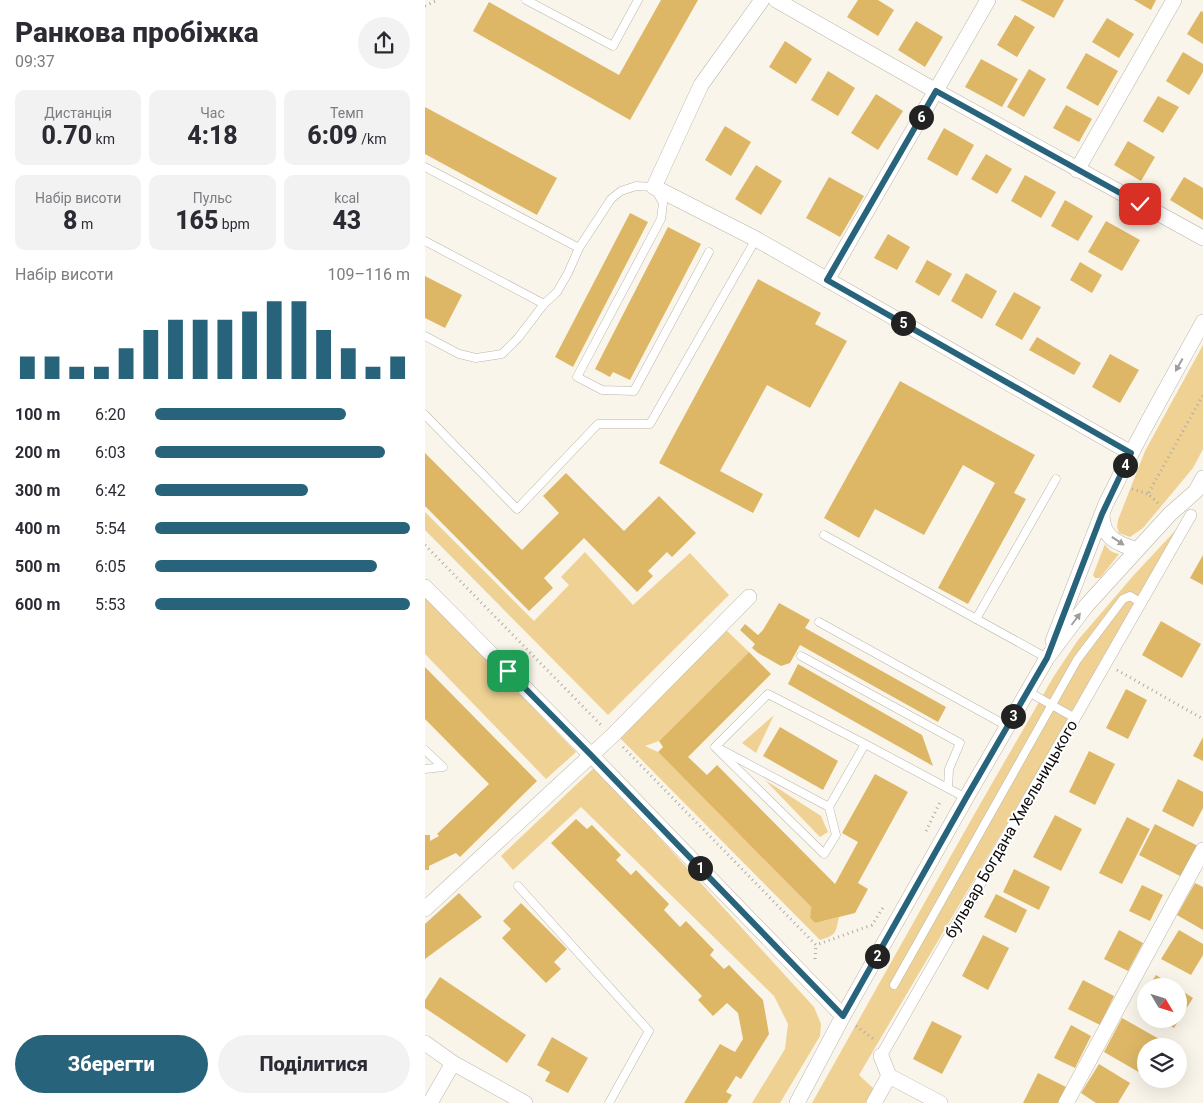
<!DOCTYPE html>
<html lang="uk">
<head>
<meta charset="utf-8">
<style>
	:root { --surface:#fff; --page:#f2f2f3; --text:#2b2b33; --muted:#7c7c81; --accent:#28637c }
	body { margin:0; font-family:Roboto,sans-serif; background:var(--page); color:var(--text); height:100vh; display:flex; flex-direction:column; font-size:19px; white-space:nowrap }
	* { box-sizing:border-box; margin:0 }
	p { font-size:16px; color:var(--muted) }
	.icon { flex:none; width:28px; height:28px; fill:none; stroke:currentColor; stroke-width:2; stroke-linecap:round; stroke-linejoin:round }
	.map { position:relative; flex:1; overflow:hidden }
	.side { display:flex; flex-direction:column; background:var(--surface); width:425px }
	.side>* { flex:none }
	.needle { width:32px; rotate:128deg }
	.buttons { position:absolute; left:712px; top:978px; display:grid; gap:10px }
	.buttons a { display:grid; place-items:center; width:50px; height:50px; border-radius:50%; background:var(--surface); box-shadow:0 5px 20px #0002; font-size:25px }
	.pin { position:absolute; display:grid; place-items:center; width:42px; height:42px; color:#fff; margin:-21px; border-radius:10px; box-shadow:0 2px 8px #0006 }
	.km { position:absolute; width:25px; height:25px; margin:-12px; border-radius:50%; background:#222; color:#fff; font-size:14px; line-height:25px; text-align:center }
	.round { display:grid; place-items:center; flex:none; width:52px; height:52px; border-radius:26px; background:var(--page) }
	.headline { display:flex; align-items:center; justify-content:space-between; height:85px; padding:0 15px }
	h1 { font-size:28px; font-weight:800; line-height:38px }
	.stats { display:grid; grid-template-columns:repeat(3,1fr); gap:8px; height:85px; padding:5px 15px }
	.stats div { display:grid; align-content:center; border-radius:10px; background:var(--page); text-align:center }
	.stats b { font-size:25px; font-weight:800 }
	.stats small { font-size:14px; font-weight:400 }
	.stats p { font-size:14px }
	.chart { height:140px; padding:10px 15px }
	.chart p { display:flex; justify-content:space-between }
	.chart svg { width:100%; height:90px; margin-top:5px; stroke:var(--accent); stroke-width:6 }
	.button { display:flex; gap:10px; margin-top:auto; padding:10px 15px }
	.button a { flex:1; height:58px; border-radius:30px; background:var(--accent); color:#fff; font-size:20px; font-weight:800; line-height:58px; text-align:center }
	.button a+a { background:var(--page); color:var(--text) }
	ul { padding:0 15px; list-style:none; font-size:16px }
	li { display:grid; grid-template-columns:80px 60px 1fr; align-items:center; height:38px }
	li i { height:12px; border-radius:6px; background:var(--accent) }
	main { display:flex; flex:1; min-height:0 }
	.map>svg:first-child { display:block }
</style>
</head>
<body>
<main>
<section class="side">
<div class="headline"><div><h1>Ранкова пробіжка</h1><p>09:37</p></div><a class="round"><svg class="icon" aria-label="share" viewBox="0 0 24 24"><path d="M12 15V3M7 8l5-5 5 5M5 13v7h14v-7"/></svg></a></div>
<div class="stats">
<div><p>Дистанція</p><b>0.70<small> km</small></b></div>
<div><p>Час</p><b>4:18</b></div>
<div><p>Темп</p><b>6:09<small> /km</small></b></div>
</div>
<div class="stats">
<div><p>Набір висоти</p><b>8<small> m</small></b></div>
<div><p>Пульс</p><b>165<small> bpm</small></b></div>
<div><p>kcal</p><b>43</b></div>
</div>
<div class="chart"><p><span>Набір висоти</span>109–116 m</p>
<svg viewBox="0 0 160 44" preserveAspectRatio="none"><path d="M5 44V33M15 44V33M25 44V38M35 44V38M45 44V29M55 44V20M65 44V15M75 44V15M85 44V15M95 44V11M105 44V6M115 44V6M125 44V20M135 44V29M145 44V38M155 44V33"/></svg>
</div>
<ul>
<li><b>100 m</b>6:20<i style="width:75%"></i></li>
<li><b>200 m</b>6:03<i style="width:90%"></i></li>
<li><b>300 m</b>6:42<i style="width:60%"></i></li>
<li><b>400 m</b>5:54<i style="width:100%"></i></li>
<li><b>500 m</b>6:05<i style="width:87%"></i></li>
<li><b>600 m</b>5:53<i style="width:100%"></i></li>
</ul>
<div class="button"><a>Зберегти</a><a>Поділитися</a></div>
</section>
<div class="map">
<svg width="778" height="1103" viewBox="0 0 778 1103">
	<rect width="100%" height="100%" fill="#faf5ea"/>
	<g fill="#efd194">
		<path d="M778,345V449L768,468L718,528L705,537L694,533L692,527L693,520L720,451Z"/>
		<path d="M0,512L109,621L144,585L136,577L160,552L208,605L265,553L304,595L183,715L0,530Z"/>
		<path d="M762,518L434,1075L449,1089L442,1103H387L550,813L629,676L653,640L708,576Z"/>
		<path d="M680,544C683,550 688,553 694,554L675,578H670L668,575Z"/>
		<path d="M0,596L151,752L121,779L0,654Z"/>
		<path d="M300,629L324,652L234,741L220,746L233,752L387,908L386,909L385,918L390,923L414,917C410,933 412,935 395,940L194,737Z"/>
		<path d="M349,715L331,753L317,743Z"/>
		<path d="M170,767L389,1007L396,1024L395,1036L355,1103H327L360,1049L363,1024L349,996L156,807L88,870L76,856Z"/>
		<path d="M340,780L396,816L403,832L395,837Z"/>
	</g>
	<g fill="#ddb766">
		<path d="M236,0H273L205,120L48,31L64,2L194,75Z"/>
		<path d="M433,0H453L469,10L453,36L422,17Z"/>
		<path d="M595,0H639L629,18Z"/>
		<path d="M709,0H731L726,10Z"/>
		<path d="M776,11L778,12V44L762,34Z"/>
		<path d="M590,15L610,27L592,57L572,45Z"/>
		<path d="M682,18L709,34L694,58L667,42Z"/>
		<path d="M491,21L518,37L500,67L473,50Z"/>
		<path d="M360,41L387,59L371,84L344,67Z"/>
		<path d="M758,52L778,64V72L764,95L741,81Z"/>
		<path d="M661,53L693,71L673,106L641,88Z"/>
		<path d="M556,59L593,79L577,107L540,87Z"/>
		<path d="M604,69L621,79L599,117L582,107Z"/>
		<path d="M403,71L430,88L413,116L386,100Z"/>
		<path d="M451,94L478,111L453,150L426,133Z"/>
		<path d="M733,96L754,107L738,133L718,121Z"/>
		<path d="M641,105L667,119L654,142L628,128Z"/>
		<path d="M0,107L132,178L112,215L0,154Z"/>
		<path d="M300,126L326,142L306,176L280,160Z"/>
		<path d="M519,128L549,145L532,176L502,159Z"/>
		<path d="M703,141L730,157L716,181L689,165Z"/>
		<path d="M561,154L587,169L572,194L546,179Z"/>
		<path d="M331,165L357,181L336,215L310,199Z"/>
		<path d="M600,175L631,192L616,218L586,201Z"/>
		<path d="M404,177L439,196L415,237L381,218Z"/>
		<path d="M759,177L778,188V220L745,200Z"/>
		<path d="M640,200L668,216L653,241L626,226Z"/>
		<path d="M205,213L223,222L148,367L130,357Z"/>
		<path d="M681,221L715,240L697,271L663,252Z"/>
		<path d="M243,227L276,244L205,380L188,372L185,377L170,369Z"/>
		<path d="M463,234L485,247L472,270L449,258Z"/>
		<path d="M502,260L527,274L514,296L490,282Z"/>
		<path d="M655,262L677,275L667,293L645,280Z"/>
		<path d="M541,273L572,291L557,319L526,301Z"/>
		<path d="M0,276L37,295L20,328L0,318Z"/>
		<path d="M333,279L396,313L390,324L422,341L385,408L342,385L295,471L338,494L328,513L234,463Z"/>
		<path d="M589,292L616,307L597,340L570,325Z"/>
		<path d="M612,337L656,363L649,375L604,350Z"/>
		<path d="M685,354L714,370L695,403L667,387Z"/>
		<path d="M475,381L610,455L589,493L601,499L543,604L513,588L570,483L538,465L499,535L450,509L434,538L399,518Z"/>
		<path d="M0,453L97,550L134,513L118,496L141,473L199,531L234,496L271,533L247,557L242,552L223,571L228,576L212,592L159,538L119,578L128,588L104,611L0,506Z"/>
		<path d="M778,555V585L765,578Z"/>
		<path d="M354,603L385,620L380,628L521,707L513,722L375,645L365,663L356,666L333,653L327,648L330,644L315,630L320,624L333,635L338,630Z"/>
		<path d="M736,621L776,644L757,678L717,655Z"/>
		<path d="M324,652L346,674L263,757L282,775L292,765L410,884L433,842L417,833L450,774L483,792L433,883L443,889L430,913L390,923L385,918L386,908H387L233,752L238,747L234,741Z"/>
		<path d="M373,664L497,735L508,766L363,684Z"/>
		<path d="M0,667L112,781L35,857L31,853L4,866V870H0V835H5V841L14,836L12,834L64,784L0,719Z"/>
		<path d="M701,689L722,700L703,739L681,728Z"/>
		<path d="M355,727L413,761L398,790L338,756Z"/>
		<path d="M778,737V761L768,756Z"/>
		<path d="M664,751L690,764L670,805L644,792Z"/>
		<path d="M753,779L778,792V808L768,827L737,811Z"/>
		<path d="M630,815L657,829L636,871L608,857Z"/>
		<path d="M702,817L725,829L697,884L674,873Z"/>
		<path d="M151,819L162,829L167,825L196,855L191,860L206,875L211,870L244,904L239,910L255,927L261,921L289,950L285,955L299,969L304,965L338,1000L344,1034L316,1079L311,1076L301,1092L307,1095L302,1103H259L295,1044L310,1052L318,1039L313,1013L302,1003L288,1016L273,1000L277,996L126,843Z"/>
		<path d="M730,824L773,846L757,877L714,855Z"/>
		<path d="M589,869L625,887L614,910L578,892Z"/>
		<path d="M770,883L778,887V930L752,915Z"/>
		<path d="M717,885L738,895L725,921L704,911Z"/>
		<path d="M34,893L57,917L0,959V924Z"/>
		<path d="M571,894L602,910L591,933L559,917Z"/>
		<path d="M96,903L142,949L129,962L136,969L121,983L77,938L86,929L78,921Z"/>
		<path d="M694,930L718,943L703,971L679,959Z"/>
		<path d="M754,930L778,944V955L766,975L736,959Z"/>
		<path d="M558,935L584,948L563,990L537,976Z"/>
		<path d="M731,975L749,986H724Z"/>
		<path d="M15,977L101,1035L82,1063L0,1008V1000Z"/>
		<path d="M658,980L689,996L675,1025L643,1009Z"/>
		<path d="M754,989L768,998L749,1028L734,1019H754Z"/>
		<path d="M721,990V1010L712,1004Z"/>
		<path d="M697,1018L736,1040L733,1046H721V1067L717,1074L679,1052Z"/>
		<path d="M507,1021L537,1036L517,1074L488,1059Z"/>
		<path d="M646,1025L666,1036L650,1068L629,1058Z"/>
		<path d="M127,1037L163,1058L143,1093L120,1081L125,1072L112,1065Z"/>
		<path d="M674,1064L705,1083L693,1103H671L656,1093Z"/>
		<path d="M613,1073L641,1087L633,1103H598Z"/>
	</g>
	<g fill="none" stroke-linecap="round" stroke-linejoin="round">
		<g stroke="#bbb6ac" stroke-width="9">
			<g id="service">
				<path d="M101,0L188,46L213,0"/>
				<path d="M0,167L154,248"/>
				<path d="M0,241L119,304"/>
				<path d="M0,336L34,354L51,358L77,354L93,338L119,304L132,292L143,273L154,248L186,199L196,191L211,186L229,187L238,203L236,219L152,377L177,390L209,391L284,252"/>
				<path d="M0,415L92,509L173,424H225L331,239"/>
				<path d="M399,535L622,658"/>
				<path d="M551,619L631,479"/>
				<path d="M394,622L582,726"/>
				<path d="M376,656L535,743L524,769L523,788"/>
				<path d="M602,691L650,718"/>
				<path d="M440,744L404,807L411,835L399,854L290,747L343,694L440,744L541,798"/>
				<path d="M0,750L18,767L0,769"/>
				<path d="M297,750L404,807"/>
				<path d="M93,886L224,1031L184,1103"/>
				<path d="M469,985L652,660L698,599L705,596L717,603"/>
			</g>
		</g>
		<g stroke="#bbb6ac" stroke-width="12">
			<path id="pedestrian" d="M456,1056L766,515"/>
		</g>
		<g stroke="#bbb6ac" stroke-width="16">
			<g id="minor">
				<path d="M337,0L276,85L229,187L331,239L706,453"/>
				<path d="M351,0L511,91L778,238"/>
				<path d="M652,170L749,0"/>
				<path d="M402,280L563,0"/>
				<path d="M778,322C748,377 716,431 689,488C686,494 677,509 677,516C678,539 694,544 712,550L745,514L771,491L778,478"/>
				<path d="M0,587L166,755L418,1016"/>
				<path d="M628,641L677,514"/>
				<path d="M0,909L187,736L324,597"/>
				<path d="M0,1043L28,1063"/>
				<path d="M456,1056L464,1076L515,1103"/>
				<path d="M5,1103L28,1063L100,1103"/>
				<path d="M372,1103L418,1016L541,798L622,658L661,606L712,550"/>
				<path d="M449,1103L464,1076"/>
				<path d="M641,1103L778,850"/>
			</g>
		</g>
		<g stroke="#afaba3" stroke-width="3" stroke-dasharray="1 4" stroke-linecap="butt">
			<path d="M0,6L13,0"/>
			<path d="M707,489L723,494"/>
			<path d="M733,503L723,494L778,395"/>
			<path d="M0,545L176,725"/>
			<path d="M692,670L778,719"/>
			<path d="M198,747L391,945L447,925L459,906"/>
			<path d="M501,831L516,800"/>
			<path d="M390,959L391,945"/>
			<path d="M431,1026L450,1040"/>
		</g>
		<use href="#service" stroke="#fff" stroke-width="8"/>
		<use href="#pedestrian" stroke="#fff" stroke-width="11"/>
		<use href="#minor" stroke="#fff" stroke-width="15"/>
	</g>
	<defs><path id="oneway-solid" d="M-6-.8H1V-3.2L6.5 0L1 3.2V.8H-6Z" transform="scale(1.25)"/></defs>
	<g fill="#9f9e9d">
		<use href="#oneway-solid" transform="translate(754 365) rotate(119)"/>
		<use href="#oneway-solid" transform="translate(693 541) rotate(34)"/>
		<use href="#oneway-solid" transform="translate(651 619) rotate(-53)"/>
	</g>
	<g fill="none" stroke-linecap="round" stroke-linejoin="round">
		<g stroke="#fff" stroke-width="10">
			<path id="route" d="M83,671L166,755L418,1016L541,798L622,658L677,514L706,453L402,280L511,91L715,204"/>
		</g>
		<use href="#route" stroke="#28637c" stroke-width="6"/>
	</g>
	<g text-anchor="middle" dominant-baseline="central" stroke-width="4" stroke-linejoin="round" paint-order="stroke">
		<g font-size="16" fill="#0e0c09" stroke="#fff">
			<text transform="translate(586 829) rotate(-60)">бульвар Богдана Хмельницького</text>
		</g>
	</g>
</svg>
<div class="buttons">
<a><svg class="needle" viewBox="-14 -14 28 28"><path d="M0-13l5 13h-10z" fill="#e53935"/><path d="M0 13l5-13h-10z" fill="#7c7c81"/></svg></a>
<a><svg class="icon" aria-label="layers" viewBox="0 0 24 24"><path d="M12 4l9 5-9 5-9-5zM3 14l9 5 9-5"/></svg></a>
</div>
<div class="pin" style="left:83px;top:671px;background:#1e9e55"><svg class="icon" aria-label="arrive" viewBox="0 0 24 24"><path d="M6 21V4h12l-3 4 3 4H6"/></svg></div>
<div class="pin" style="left:715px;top:204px;background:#d93025"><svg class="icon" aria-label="check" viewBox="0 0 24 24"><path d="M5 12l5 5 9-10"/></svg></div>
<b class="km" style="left:275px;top:868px">1</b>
<b class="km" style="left:452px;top:956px">2</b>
<b class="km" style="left:588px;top:716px">3</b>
<b class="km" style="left:700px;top:465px">4</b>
<b class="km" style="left:478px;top:323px">5</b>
<b class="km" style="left:496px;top:117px">6</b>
</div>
</main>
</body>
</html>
